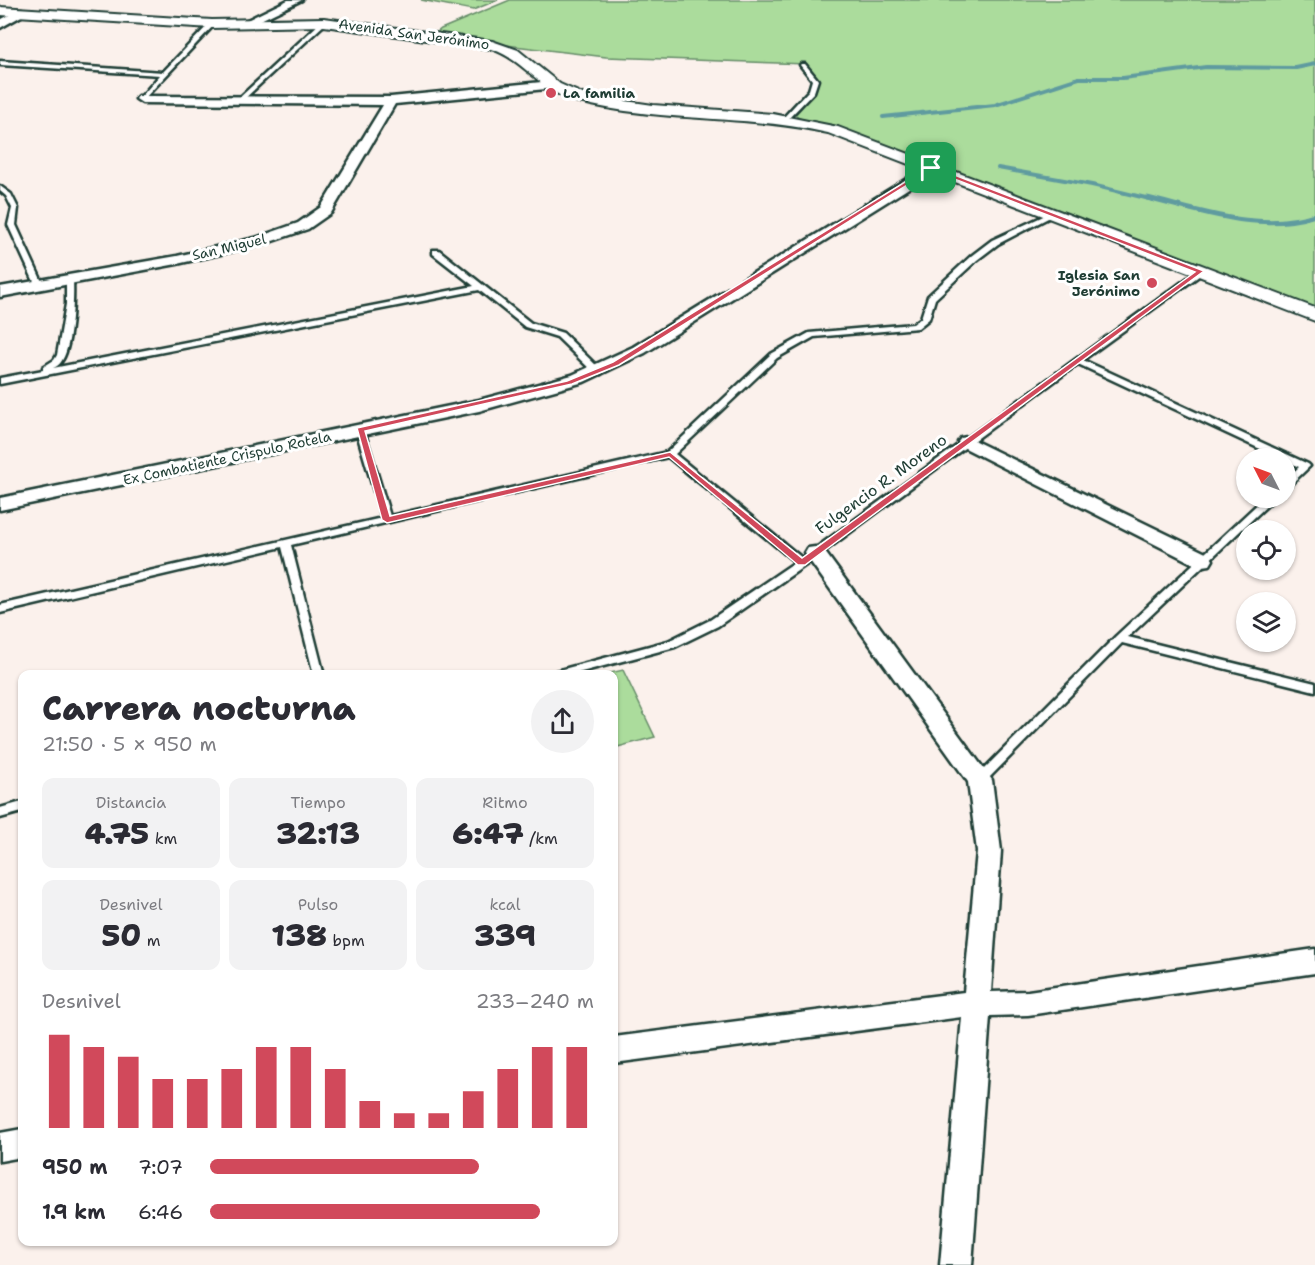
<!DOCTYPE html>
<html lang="es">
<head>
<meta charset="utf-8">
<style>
	:root { --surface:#fff; --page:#f2f2f3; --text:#2b2b33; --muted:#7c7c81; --accent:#d1495b }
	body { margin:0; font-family:"Shantell Sans",sans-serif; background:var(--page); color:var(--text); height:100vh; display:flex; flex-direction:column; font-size:22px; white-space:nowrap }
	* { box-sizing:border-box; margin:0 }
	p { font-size:20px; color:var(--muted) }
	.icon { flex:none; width:33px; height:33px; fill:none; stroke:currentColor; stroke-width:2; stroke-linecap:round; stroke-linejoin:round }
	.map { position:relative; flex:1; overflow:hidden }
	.drawer { position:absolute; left:18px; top:670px; width:600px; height:576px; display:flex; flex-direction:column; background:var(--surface); border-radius:12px; box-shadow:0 2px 4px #0004 }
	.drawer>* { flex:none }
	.needle { width:39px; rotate:312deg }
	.controls { position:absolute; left:1236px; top:448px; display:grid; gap:12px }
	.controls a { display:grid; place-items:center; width:60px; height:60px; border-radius:50%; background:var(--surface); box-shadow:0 2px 4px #0004; font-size:30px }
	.pin { position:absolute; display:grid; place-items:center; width:51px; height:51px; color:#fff; margin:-26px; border-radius:12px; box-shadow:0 3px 9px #0006 }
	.round { display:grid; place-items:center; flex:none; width:63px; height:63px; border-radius:32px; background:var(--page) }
	.summary { display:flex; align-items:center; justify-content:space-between; height:102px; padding:0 24px }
	h1 { font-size:33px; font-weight:800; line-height:45px }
	.figures { display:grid; grid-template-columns:repeat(3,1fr); gap:9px; height:102px; padding:6px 24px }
	.figures div { display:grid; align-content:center; border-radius:12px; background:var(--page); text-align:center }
	.figures b { font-size:30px; font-weight:800 }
	.figures small { font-size:16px; font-weight:400 }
	.figures p { font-size:16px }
	.chart { height:168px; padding:12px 24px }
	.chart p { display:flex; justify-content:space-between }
	.chart svg { width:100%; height:108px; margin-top:6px; stroke:var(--accent); stroke-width:6 }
	ul { padding:0 24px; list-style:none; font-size:20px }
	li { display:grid; grid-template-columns:96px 72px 1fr; align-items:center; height:45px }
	li i { height:15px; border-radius:8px; background:var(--accent) }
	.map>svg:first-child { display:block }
</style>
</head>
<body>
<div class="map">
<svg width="1315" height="1265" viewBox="0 0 1315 1265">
	<rect width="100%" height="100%" fill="#fbf1ec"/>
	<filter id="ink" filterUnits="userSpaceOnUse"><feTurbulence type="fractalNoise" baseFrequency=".0167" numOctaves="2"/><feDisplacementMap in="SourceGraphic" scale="12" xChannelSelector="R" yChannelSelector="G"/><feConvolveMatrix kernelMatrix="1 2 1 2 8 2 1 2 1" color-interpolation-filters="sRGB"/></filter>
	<g filter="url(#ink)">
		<g fill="#abdc9c" stroke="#658c68" stroke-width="1.5">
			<path d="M421,0H498L473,10Z"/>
			<path d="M510,0H1315V310L855,135L799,118L795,115L816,91L819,79L807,64L606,57L506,45L436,33L441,29Z"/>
			<path d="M623,670L655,737L614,748V675H602Z"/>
		</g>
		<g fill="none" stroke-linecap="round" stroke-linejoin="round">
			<g stroke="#5f9b9f" stroke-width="4">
				<path d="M883,117L995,105L1079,78H1123L1206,67L1296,68L1315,64"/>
				<path d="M998,168L1092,185L1154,200"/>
			</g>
			<path stroke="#5f9b9f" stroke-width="5" d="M1147,198C1202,211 1260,233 1315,215"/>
			<g stroke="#1f3d34" stroke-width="5">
				<g id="service">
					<path d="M322,21L327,22L242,101H238V99Z"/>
					<path d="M210,23L215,24L142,101L139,99L160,75L0,65V61L163,72Z"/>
					<path d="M801,64H805L818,80L814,92L787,120H783V118L809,90L812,80L800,65Z"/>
					<path d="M0,186L11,194L18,208L16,225L44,286L43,288L36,286L8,225L12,208L6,196L0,191Z"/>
					<path d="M1050,213L1052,214V216L998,244L977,260L935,299L929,319L918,328L814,337L777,358L675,454L802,558L1200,269L1204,271L1203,273L1083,360L1308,464L1310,466L1308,468L1289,486L1286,487V479L1299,467L1078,364L806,565L718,626L675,647L570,675H551L556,671L668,641L710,620L795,562L668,457L291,545L324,675H314L282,547L0,613V605L382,518L356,430L360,427L364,430L390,516L667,452L771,354L809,333L913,324L921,318L928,296L971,256L992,240Z"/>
					<path d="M433,250H439L531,323L563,333L601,370V374H595L557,337L525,327L479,290L0,384V378L43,370V367L54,360L57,355L66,304V279L73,281C74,298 72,349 61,362C59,365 56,367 53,368L474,286L433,254Z"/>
					<path d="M1264,498H1275L1128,637L1315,683V691L1122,643L984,783L980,785L976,783L974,780L976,777L1116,636Z"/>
					<path d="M22,802V812L0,818V808Z"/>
				</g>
			</g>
			<g stroke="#1f3d34" stroke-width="5">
				<g id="minor">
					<path d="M288,0H302L250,25H242L241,23Z"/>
					<path d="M21,9L25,10V14L0,28V20Z"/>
					<path d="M552,81L558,85L556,88L395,104L331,213L308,229L264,244L177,264L0,297V287L177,256L255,238L298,223L321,207L383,105L142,103L136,99L138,96L391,97Z"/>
					<path d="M931,164L938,168L936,171L645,353L584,382L479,411L0,510V498L479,400L572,375L633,347Z"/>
					<path d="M967,437L1210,555L1213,560L1210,565L1203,566L1196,565L961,446L958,442L961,438Z"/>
					<path d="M815,547L822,548L992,780L1001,851L991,992L1028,991L1315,949V973L1028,1015L990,1016L972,1265H940L962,1017L614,1063V1037L964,992L977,851L968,782L808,558L805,553L808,548Z"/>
					<path d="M22,1129V1157L0,1161V1133Z"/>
				</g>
			</g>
			<g stroke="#1f3d34" stroke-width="4">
				<path id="tertiary" d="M0,7L212,20L324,18L492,41L518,50L560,84L585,95L653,105L773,114L838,127L1315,308V321L828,133C745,114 658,123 575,101C541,92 524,59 491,49L324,26L212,28L0,15Z"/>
			</g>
			<use href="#service" fill="#fff" fill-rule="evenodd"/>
			<use href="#minor" fill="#fff" fill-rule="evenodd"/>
			<use href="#tertiary" fill="#fff" fill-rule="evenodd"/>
		</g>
	</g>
	<path fill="#d1495b" stroke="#fff" stroke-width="1.5" fill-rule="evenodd" d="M931,166L1204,271L805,565H798L669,457L387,523L382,520L357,428L567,381L613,362ZM931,170L1195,272L802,558L670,452L390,516L365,431L572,384L619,365Z"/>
	<g fill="#d1495b" stroke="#fff" stroke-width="2">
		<circle cx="551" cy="93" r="6"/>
		<circle cx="1152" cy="283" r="6"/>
	</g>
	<g text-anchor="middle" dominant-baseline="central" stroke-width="6" stroke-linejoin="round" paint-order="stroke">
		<g font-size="14" fill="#1f3d34" stroke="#fff">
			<text transform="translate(414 34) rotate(8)">Avenida San Jerónimo</text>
			<text transform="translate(229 247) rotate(-13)">San Miguel</text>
			<text transform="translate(227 458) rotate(-12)">Ex Combatiente Crispulo Rotela</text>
		</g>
		<g font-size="14" font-weight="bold" fill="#1f3d34" stroke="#fff" text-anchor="start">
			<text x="563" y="93">La familia</text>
			<text x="1140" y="275" text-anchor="end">Iglesia San<tspan x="1140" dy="16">Jerónimo</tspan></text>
		</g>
		<g font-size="16" fill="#1f3d34" stroke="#fff">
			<text transform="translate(881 484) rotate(-36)">Fulgencio R. Moreno</text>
		</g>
	</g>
</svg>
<div class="controls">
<a><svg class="needle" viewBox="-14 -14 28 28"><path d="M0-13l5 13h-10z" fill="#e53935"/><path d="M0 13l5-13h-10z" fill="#7c7c81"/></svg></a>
<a><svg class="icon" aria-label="locate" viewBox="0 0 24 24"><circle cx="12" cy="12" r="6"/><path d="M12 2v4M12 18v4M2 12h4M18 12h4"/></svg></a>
<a><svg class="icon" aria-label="layers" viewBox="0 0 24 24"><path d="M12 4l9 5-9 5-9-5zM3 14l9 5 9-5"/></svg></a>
</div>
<div class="pin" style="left:931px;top:168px;background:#1e9e55"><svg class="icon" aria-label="arrive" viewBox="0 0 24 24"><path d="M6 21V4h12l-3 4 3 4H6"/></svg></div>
<section class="drawer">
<div class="summary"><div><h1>Carrera nocturna</h1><p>21:50 · 5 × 950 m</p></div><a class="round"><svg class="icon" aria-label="share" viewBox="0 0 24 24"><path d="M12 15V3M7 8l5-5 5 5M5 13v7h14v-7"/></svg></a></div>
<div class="figures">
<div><p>Distancia</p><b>4.75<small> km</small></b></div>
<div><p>Tiempo</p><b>32:13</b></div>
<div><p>Ritmo</p><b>6:47<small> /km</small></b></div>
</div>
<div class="figures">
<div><p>Desnivel</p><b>50<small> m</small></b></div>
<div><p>Pulso</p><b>138<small> bpm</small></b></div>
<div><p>kcal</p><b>339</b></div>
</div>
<div class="chart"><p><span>Desnivel</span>233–240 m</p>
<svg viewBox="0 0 160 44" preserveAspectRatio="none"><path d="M5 44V6M15 44V11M25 44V15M35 44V24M45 44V24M55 44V20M65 44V11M75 44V11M85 44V20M95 44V33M105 44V38M115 44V38M125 44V29M135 44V20M145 44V11M155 44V11"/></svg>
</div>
<ul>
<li><b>950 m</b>7:07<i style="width:70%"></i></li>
<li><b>1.9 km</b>6:46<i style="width:86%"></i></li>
</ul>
</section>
</div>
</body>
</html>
